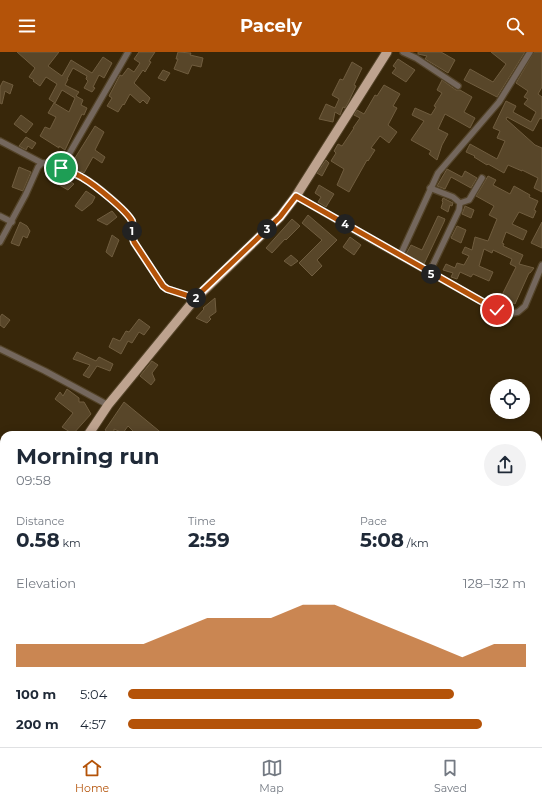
<!DOCTYPE html>
<html lang="en">
<head>
<meta charset="utf-8">
<style>
	:root { --surface:#fff; --page:#f2f2f3; --text:#1f2937; --muted:#747a83; --line:#e0e1e3; --accent:#b45309 }
	body { margin:0; font-family:Montserrat,sans-serif; background:var(--page); color:var(--text); height:100vh; display:flex; flex-direction:column; font-size:15px; white-space:nowrap }
	* { box-sizing:border-box; margin:0 }
	p { font-size:13px; color:var(--muted) }
	.icon { flex:none; width:22px; height:22px; fill:none; stroke:currentColor; stroke-width:2; stroke-linecap:round; stroke-linejoin:round }
	.map { position:relative; flex:1; overflow:hidden }
	.panel { position:absolute; left:0px; top:379px; width:542px; height:316px; display:flex; flex-direction:column; background:var(--surface); border-radius:12px 12px 0 0; box-shadow:0 2px 10px #0003 }
	.panel>* { flex:none }
	.controls { position:absolute; left:490px; top:327px; display:grid; gap:8px }
	.controls a { display:grid; place-items:center; width:40px; height:40px; border-radius:50%; background:var(--surface); box-shadow:0 2px 10px #0003; font-size:20px }
	.pin { position:absolute; display:grid; place-items:center; width:34px; height:34px; color:#fff; margin:-17px; border:2px solid #fff; border-radius:50%; box-shadow:0 1px 4px #0007 }
	.km { position:absolute; width:20px; height:20px; margin:-10px; border-radius:50%; background:#222; color:#fff; font-size:11px; line-height:20px; text-align:center }
	.round { display:grid; place-items:center; flex:none; width:42px; height:42px; border-radius:21px; background:var(--page) }
	.summary { display:flex; align-items:center; justify-content:space-between; height:68px; padding:0 16px }
	h1 { font-size:22px; font-weight:700; line-height:30px }
	.figures { display:grid; grid-template-columns:repeat(3,1fr); gap:6px; height:68px; padding:4px 16px }
	.figures div { display:grid; align-content:center }
	.figures b { font-size:20px; font-weight:700 }
	.figures small { font-size:11px; font-weight:400 }
	.figures p { font-size:11px }
	.chart { height:112px; padding:8px 16px }
	.chart p { display:flex; justify-content:space-between }
	.chart svg { width:100%; height:72px; margin-top:4px; fill:var(--accent); opacity:.7 }
	ul { padding:0 16px; list-style:none; font-size:13px }
	li { display:grid; grid-template-columns:64px 48px 1fr; align-items:center; height:30px }
	li i { height:10px; border-radius:5px; background:var(--accent) }
	header { display:flex; justify-content:space-between; align-items:center; height:52px; padding:0 16px; background:var(--accent); color:#fff; font-size:18px; font-weight:700 }
	.tab-bar { display:flex; justify-content:space-around; align-items:center; height:56px; border-top:1px solid var(--line); background:var(--surface); font-size:11px; color:var(--muted) }
	.tab-bar a { display:grid; justify-items:center; gap:2px }
	.tab-bar .selected { color:var(--accent) }
	.map>svg:first-child { display:block }
</style>
</head>
<body>
<header><svg class="icon" aria-label="menu" viewBox="0 0 24 24"><path d="M4 6h16M4 12h16M4 18h16"/></svg>Pacely<svg class="icon" aria-label="search" viewBox="0 0 24 24"><circle cx="10" cy="10" r="6"/><path d="M15 15l6 6"/></svg></header>
<div class="map">
<svg width="542" height="695" viewBox="0 0 542 695">
	<rect width="100%" height="100%" fill="#38270a"/>
	<g fill="#584629" stroke="#705d3f">
		<path d="M17,0H59L48,14L62,24L71,8L92,21L103,5L112,11L104,26L99,23L93,35L95,36L92,40L84,36L88,29L86,27L87,24L73,16L67,27H68L65,33L79,40L76,44L83,48L81,53L87,56L84,63L82,62L65,98L59,94V96L40,84L45,75L50,77L56,65L48,61L54,51L69,60L75,46L62,38L55,51L49,47L57,32L46,25L40,34L33,29L34,28L29,25L35,16Z"/>
		<path d="M139,0H155L149,9L151,10L145,20L143,18L134,31L150,46L147,52L143,48L140,51L130,42L124,53L123,52L118,60L107,54L112,46L109,44L120,23L122,24L128,16L134,20L140,11L134,7Z"/>
		<path d="M178,0L191,1L190,3L203,6L201,15L192,13L188,22L174,17L178,7H176Z"/>
		<path d="M418,0H441L455,8L448,21L425,7L427,4L418,2Z"/>
		<path d="M491,0H525L497,45L464,28L470,17L493,30L506,12Z"/>
		<path d="M534,0H542V35L538,42L542,45V67L540,66L533,79L507,65L506,67L535,93L542,96V140L534,136L538,126L522,118V119L508,113L504,121L488,112L487,113L474,105L475,104L466,100L470,92L497,107L505,89L497,86L500,79L493,76L506,49L516,54L513,60L531,70L536,60L524,52L528,47L524,45L528,39L516,31Z"/>
		<path d="M398,7L415,18L406,30L392,21L396,16L393,14Z"/>
		<path d="M352,10L362,16L354,33L356,34L348,51L345,56L343,55L340,63L335,60L333,70L319,67L326,52L335,56L339,47L332,43L340,27L343,28Z"/>
		<path d="M163,18L170,21L165,29L158,26Z"/>
		<path d="M442,28L456,38H460L472,45L464,60L475,66L470,76L445,62L438,77L448,82L442,93L437,108L429,102L431,99L411,88L424,69L412,63L415,56L431,63L436,55L434,54L442,41L437,38Z"/>
		<path d="M3,29L13,33L10,42L5,39L2,52L0,51V35Z"/>
		<path d="M384,33L400,42L393,54L397,56L388,73L397,80L389,91L380,84L371,96L375,98L368,109L367,108L349,140L337,133L344,117L331,109L336,101L334,99L338,92L342,94L354,76H353L360,66L354,63L357,58L364,62L375,43L377,44Z"/>
		<path d="M21,63L33,72L26,81L14,72Z"/>
		<path d="M95,74L104,80L95,98L105,105L102,111L93,105L84,121L81,119L80,120L73,116V115L69,112L73,105L75,106Z"/>
		<path d="M26,85L36,91L32,97L28,94L26,98L19,94Z"/>
		<path d="M326,108L329,111L322,124L317,121Z"/>
		<path d="M19,115L31,120L23,139L12,135Z"/>
		<path d="M447,117L462,125L465,119L477,126L471,136L451,125L445,137L437,134Z"/>
		<path d="M59,122L74,132L68,138L54,130Z"/>
		<path d="M488,124L496,128L493,133L510,142L514,134L530,143L529,145L538,149L534,158L536,159L533,166L519,160L512,172L527,179L523,188L506,180L502,191L504,192L503,194L523,203L519,212L534,216L530,221H529L515,252L501,245L516,215L510,212L512,207L493,198L492,201L484,197L479,214L493,220L489,229L473,222L471,225L460,220L457,227L451,225L453,221L443,218L446,212L455,216L457,211L464,213L469,204L462,201L465,195L472,198L475,185L488,189L497,167L489,163L494,154L476,144Z"/>
		<path d="M319,133L334,142L326,155L318,150L321,145L315,141Z"/>
		<path d="M86,139L95,145L92,151L82,159L75,154Z"/>
		<path d="M443,146L453,151L452,154L450,153L448,160L441,156L443,150L442,149Z"/>
		<path d="M465,154L474,158L471,166L462,162Z"/>
		<path d="M112,159L117,165L107,173L97,168Z"/>
		<path d="M308,163L337,188L317,208L322,214L312,224L299,211L322,188L302,171Z"/>
		<path d="M438,164L445,167L444,170L424,212L406,202L411,193L422,198Z"/>
		<path d="M292,167L300,174L286,188L285,187L272,201L266,196Z"/>
		<path d="M20,170L27,174L30,179L27,186L23,184L19,194L11,191Z"/>
		<path d="M542,170V196L531,191Z"/>
		<path d="M457,174L466,178L461,191L451,186Z"/>
		<path d="M112,183L119,188L112,205L106,200Z"/>
		<path d="M350,185L361,193L354,203L343,195Z"/>
		<path d="M291,203L298,209L291,214L284,209Z"/>
		<path d="M215,246L216,260L209,265L211,267L207,271L196,266L204,257L203,256Z"/>
		<path d="M2,262L10,268L4,276L0,273V265Z"/>
		<path d="M139,267L150,275L144,283L139,280L132,291L128,289L121,302L109,295L113,286L120,289L126,279L129,280Z"/>
		<path d="M77,300L96,309L99,305L113,312L110,319L97,314L89,326L83,323L90,313L73,307Z"/>
		<path d="M152,309L158,313L152,321L155,328L151,333L140,324Z"/>
		<path d="M67,337L79,346V350H84L91,362L73,382L62,375L73,361L55,347L60,340L63,344Z"/>
		<path d="M124,350L164,383H137L128,374L123,381L114,377V383H103L106,378H105Z"/>
	</g>
	<g fill="none" stroke-linecap="round" stroke-linejoin="round">
		<g stroke="#534328" stroke-width="8">
			<g id="street">
				<path d="M403,0L416,6L458,34"/>
				<path d="M0,89L42,111"/>
				<path d="M61,116L128,0"/>
				<path d="M296,144L359,181L497,258L513,261L518,260L525,254L542,213"/>
				<path d="M460,151L469,148L482,126"/>
				<path d="M0,164L12,170"/>
				<path d="M0,190L26,142L38,115L42,111H47C58,115 70,119 81,125C93,130 127,158 132,169C134,176 132,184 134,191L163,234L167,237L195,247"/>
				<path d="M400,204L438,121L499,50L530,0"/>
				<path d="M429,221L459,158L460,151L453,145L430,136"/>
				<path d="M0,297L45,319L108,353"/>
				<path d="M359,691L368,695"/>
				<path d="M90,695L95,691"/>
				<path d="M179,695L181,691"/>
				<path d="M379,695L381,691"/>
			</g>
		</g>
		<g stroke="#534328" stroke-width="11">
			<g id="primary">
				<path d="M88,383L108,353L195,247L280,165L296,144L387,0"/>
				<path d="M0,514L4,509"/>
			</g>
		</g>
		<use href="#street" stroke="#74675d" stroke-width="5.5"/>
		<use href="#primary" stroke="#bea38f" stroke-width="9"/>
	</g>
	<g fill="none" stroke-linecap="round" stroke-linejoin="round">
		<g stroke="#fff" stroke-width="8">
			<path id="route" d="M61,116C68,119 77,122 83,126C95,133 126,158 132,169C134,176 131,184 134,190L163,234L167,237L195,246L280,165L296,144L497,258"/>
		</g>
		<use href="#route" stroke="#b45309" stroke-width="5"/>
	</g>
</svg>
<div class="controls">
<a><svg class="icon" aria-label="locate" viewBox="0 0 24 24"><circle cx="12" cy="12" r="6"/><path d="M12 2v4M12 18v4M2 12h4M18 12h4"/></svg></a>
</div>
<div class="pin" style="left:61px;top:116px;background:#1e9e55"><svg class="icon" aria-label="arrive" viewBox="0 0 24 24"><path d="M6 21V4h12l-3 4 3 4H6"/></svg></div>
<div class="pin" style="left:497px;top:258px;background:#d93025"><svg class="icon" aria-label="check" viewBox="0 0 24 24"><path d="M5 12l5 5 9-10"/></svg></div>
<b class="km" style="left:132px;top:179px">1</b>
<b class="km" style="left:196px;top:246px">2</b>
<b class="km" style="left:267px;top:177px">3</b>
<b class="km" style="left:345px;top:172px">4</b>
<b class="km" style="left:431px;top:222px">5</b>
<section class="panel">
<div class="summary"><div><h1>Morning run</h1><p>09:58</p></div><a class="round"><svg class="icon" aria-label="share" viewBox="0 0 24 24"><path d="M12 15V3M7 8l5-5 5 5M5 13v7h14v-7"/></svg></a></div>
<div class="figures">
<div><p>Distance</p><b>0.58<small> km</small></b></div>
<div><p>Time</p><b>2:59</b></div>
<div><p>Pace</p><b>5:08<small> /km</small></b></div>
</div>
<div class="chart"><p><span>Elevation</span>128–132 m</p>
<svg viewBox="0 0 160 44" preserveAspectRatio="none"><path d="M0 44V30L10 30L20 30L30 30L40 30L50 22L60 14L70 14L80 14L90 6L100 6L110 14L120 22L130 30L140 38L150 30L160 30V44z"/></svg>
</div>
<ul>
<li><b>100 m</b>5:04<i style="width:82%"></i></li>
<li><b>200 m</b>4:57<i style="width:89%"></i></li>
</ul>
</section>
</div>
<nav class="tab-bar">
<a class="selected"><svg class="icon" aria-label="home" viewBox="0 0 24 24"><path d="M3 11l9-7 9 7M6 9v11h12V9"/></svg>Home</a>
<a><svg class="icon" aria-label="map" viewBox="0 0 24 24"><path d="M3 6l6-2 6 2 6-2v14l-6 2-6-2-6 2zM9 4v14M15 6v14"/></svg>Map</a>
<a><svg class="icon" aria-label="saved" viewBox="0 0 24 24"><path d="M7 4h10v16l-5-4-5 4z"/></svg>Saved</a>
</nav>
</body>
</html>
